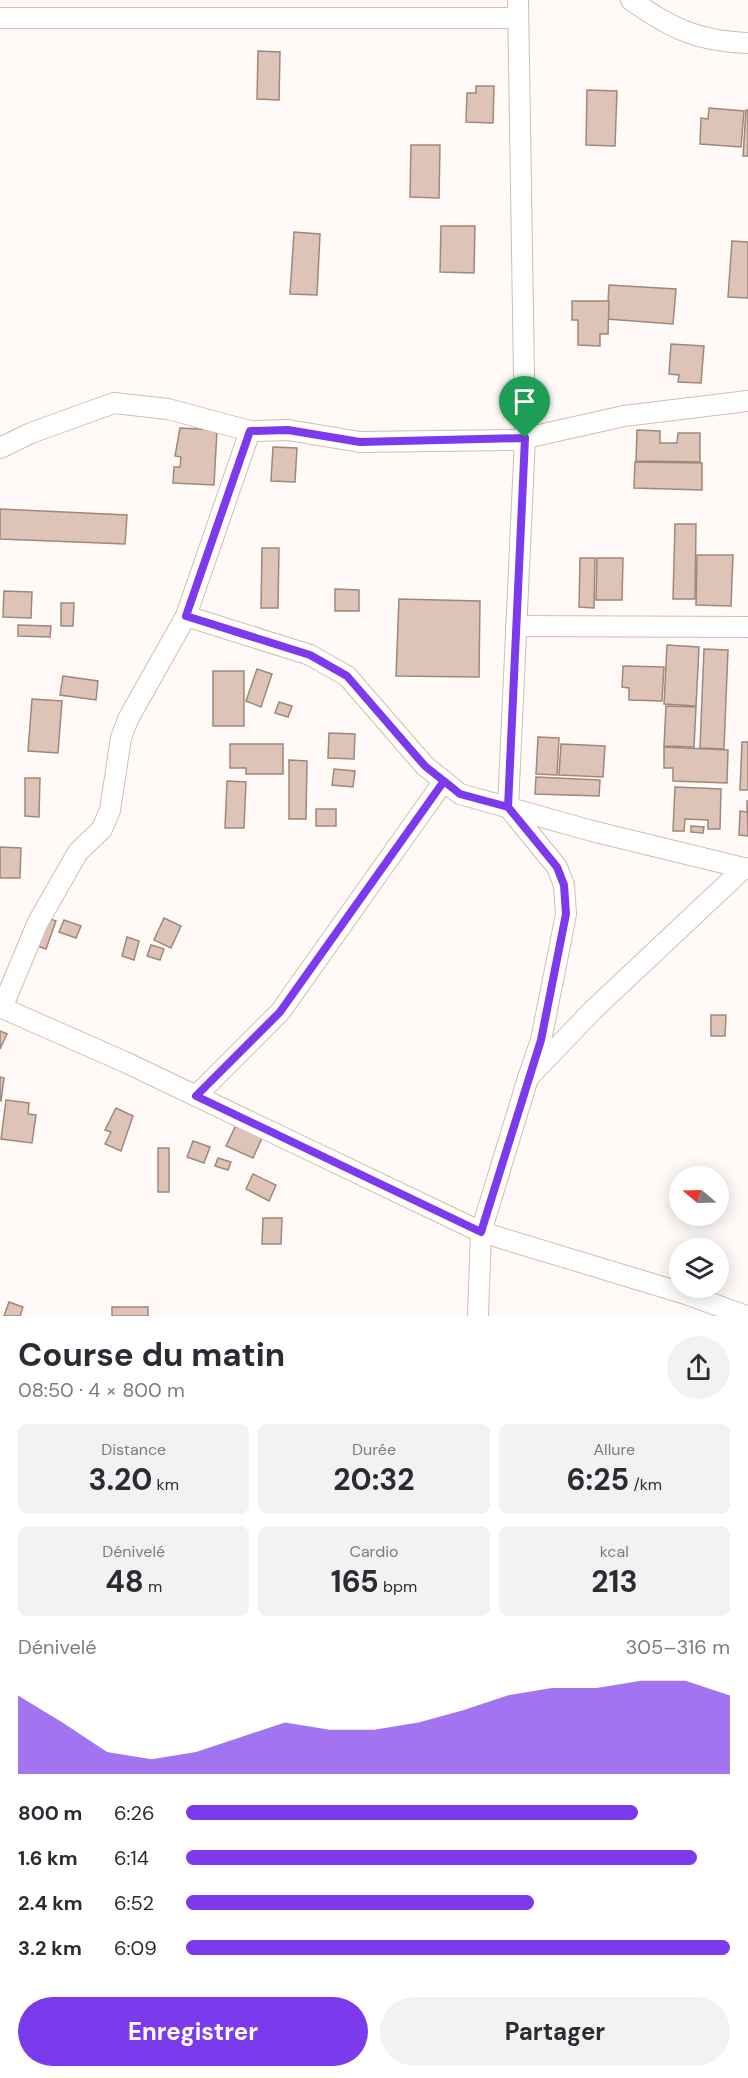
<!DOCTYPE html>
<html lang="fr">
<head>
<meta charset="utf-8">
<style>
	:root { --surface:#fff; --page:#f2f2f3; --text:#2b2b33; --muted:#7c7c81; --accent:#7c3aed }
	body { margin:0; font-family:"DM Sans",sans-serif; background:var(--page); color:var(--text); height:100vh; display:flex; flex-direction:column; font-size:22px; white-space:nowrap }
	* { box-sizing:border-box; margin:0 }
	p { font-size:20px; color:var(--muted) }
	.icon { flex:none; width:33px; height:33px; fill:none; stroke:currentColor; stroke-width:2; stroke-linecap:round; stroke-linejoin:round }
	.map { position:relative; height:1316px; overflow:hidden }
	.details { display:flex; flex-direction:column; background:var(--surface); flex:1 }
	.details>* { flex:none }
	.needle { width:39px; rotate:289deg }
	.buttons { position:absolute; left:669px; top:1166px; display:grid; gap:12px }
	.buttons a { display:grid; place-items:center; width:60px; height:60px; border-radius:50%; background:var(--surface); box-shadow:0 3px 15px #0003; font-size:30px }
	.pin { position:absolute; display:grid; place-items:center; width:51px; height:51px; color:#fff; margin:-62px -26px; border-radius:50% 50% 50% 0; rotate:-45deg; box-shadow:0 0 6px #0007 }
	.pin .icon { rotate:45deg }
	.round { display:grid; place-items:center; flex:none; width:63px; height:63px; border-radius:32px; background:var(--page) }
	.summary { display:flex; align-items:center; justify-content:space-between; height:102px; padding:0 18px }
	h1 { font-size:33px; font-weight:700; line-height:45px }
	.metrics { display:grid; grid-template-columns:repeat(3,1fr); gap:9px; height:102px; padding:6px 18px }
	.metrics div { display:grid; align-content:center; border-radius:9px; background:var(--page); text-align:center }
	.metrics b { font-size:30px; font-weight:700 }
	.metrics small { font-size:16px; font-weight:400 }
	.metrics p { font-size:16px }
	.chart { height:168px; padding:12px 18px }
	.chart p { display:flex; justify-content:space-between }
	.chart svg { width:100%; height:108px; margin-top:6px; fill:var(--accent); opacity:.7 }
	.primary-button { display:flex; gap:12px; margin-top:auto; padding:12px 18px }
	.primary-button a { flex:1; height:69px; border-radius:36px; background:var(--accent); color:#fff; font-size:24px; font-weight:700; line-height:69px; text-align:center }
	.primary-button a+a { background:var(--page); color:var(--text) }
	ul { padding:0 18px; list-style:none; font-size:20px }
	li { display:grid; grid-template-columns:96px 72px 1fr; align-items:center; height:45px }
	li i { height:15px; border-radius:8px; background:var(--accent) }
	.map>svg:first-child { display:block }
</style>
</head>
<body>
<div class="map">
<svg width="748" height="1316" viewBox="0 0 748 1316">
	<rect width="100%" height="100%" fill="#fffaf7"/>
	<g fill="#dec4b7" stroke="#9f887b" stroke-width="1.5">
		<path d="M258,51L280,52L279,100L257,99Z"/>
		<path d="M476,86H494L493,123L466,122L467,93H476Z"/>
		<path d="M587,90L617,91L615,146L586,145Z"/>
		<path d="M709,108L744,111L741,147L700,144L701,118L708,119Z"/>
		<path d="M746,110H748V156H743Z"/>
		<path d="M411,145H440L439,198L410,197Z"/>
		<path d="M441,226H475L474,273L440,272Z"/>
		<path d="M294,232L320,234L317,295L290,294Z"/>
		<path d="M732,241L748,242V298L728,297Z"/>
		<path d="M609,285L676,289L673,324L607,319Z"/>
		<path d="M572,301H609L608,334H600V346L578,345V320H572Z"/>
		<path d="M671,344L704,346L701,383L678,382L679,375L669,374Z"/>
		<path d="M180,428L217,430L214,485L173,483L174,467H180L181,457L175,456Z"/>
		<path d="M637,430L660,431V443H677L678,433H700V462L636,461Z"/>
		<path d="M273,447L297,448L295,482L271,481Z"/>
		<path d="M635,462L702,463V490L634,488Z"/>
		<path d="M0,509L127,515L125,544L0,539Z"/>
		<path d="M675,524H696L695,599H673Z"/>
		<path d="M262,548H279L278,608H261Z"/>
		<path d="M697,555H733L731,606L696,605Z"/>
		<path d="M580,558H595L594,608L579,607Z"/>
		<path d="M597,558H623L622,600H596Z"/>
		<path d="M335,589L359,590V611H335Z"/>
		<path d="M4,591L32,592L31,618L3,617Z"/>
		<path d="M399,599L480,601L479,677L396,676Z"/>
		<path d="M61,603H74L73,626H61Z"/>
		<path d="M18,625L51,626L50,637L18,636Z"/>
		<path d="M667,645L699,647L696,706L664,704Z"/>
		<path d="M704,649L728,650L724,749L700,748Z"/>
		<path d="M623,666L664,667L662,701L629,700V688L622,687Z"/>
		<path d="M257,669L272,674L261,707L246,701Z"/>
		<rect x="213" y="671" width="31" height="55"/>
		<path d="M63,676L98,681L96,700L60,695Z"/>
		<path d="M32,699L62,701L58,753L28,751Z"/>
		<path d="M279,702L292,706L288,717L275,713Z"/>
		<path d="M666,706L696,707L694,747L664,746Z"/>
		<path d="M329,733L355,734L354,759L328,758Z"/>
		<path d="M538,737L559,738L557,775L536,774Z"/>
		<path d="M742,742H748V790H740Z"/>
		<path d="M230,744H283V774H246V768H230Z"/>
		<path d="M561,744L605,746L603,777L559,775Z"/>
		<path d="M664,747L728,750L727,783L673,781V768H664Z"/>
		<path d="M289,760L307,761L306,819H289Z"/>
		<path d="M334,769L355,771L353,787L332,785Z"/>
		<path d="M536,777L600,780L599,796L535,794Z"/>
		<path d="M25,778H40L39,817L25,816Z"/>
		<path d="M227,781L246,782L244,828H225Z"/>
		<path d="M675,787L721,789L720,829H708V820L685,819L684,831H673Z"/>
		<path d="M747,800L748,836L739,835L740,811L747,812Z"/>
		<rect x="316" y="809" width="20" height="17"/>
		<path d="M691,826L704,827L703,833L691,832Z"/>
		<path d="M0,847L21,848L20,878H0Z"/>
		<path d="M45,917L56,921L46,949L35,945Z"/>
		<path d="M164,918L181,926L171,948L154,940Z"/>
		<path d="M64,920L81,926L76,938L59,932Z"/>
		<path d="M127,937L139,941L134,960L122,956Z"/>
		<path d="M151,945L164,949L160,960L147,956Z"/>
		<path d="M711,1015H726L725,1036H711Z"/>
		<path d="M0,1031L7,1034L0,1049Z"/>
		<path d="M0,1077L4,1078L1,1101L0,1100Z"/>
		<path d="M6,1100L29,1103L28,1114L36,1115L32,1143L1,1139Z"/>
		<path d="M116,1108L133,1116L121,1151L105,1144L111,1132L105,1130Z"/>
		<path d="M237,1123L263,1136L253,1158L226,1146Z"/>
		<path d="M193,1141L210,1147L204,1163L187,1157Z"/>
		<rect x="158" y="1148" width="11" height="44"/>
		<path d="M218,1158L231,1162L228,1170L215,1166Z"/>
		<path d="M253,1174L276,1185L269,1201L246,1189Z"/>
		<path d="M263,1218H282L281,1244H262Z"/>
		<path d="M9,1302L23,1307L20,1316H4Z"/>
		<rect x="112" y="1307" width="36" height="9"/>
	</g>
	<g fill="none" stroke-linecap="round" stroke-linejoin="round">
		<g stroke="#d5bcae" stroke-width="22">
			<g id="minor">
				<path d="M518,0L525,438L508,807L557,867L564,885L566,914L560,945L541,1040L528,1078"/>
				<path d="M631,0C672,29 697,41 748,43"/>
				<path d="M0,18H517"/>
				<path d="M0,448L31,433L114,403L168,409L250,431L288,430L360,442L517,440L624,416L748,401"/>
				<path d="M186,616L310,655L347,676L425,766L460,794L592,831L748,869"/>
				<path d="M516,626L748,627"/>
				<path d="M0,1007L125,1062L481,1232L689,1295L746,1316"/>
				<path d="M2,1008L38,922L78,852L102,829L110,810L121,738L128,719L186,616L250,431"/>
				<path d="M196,1096L280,1012L444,781"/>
				<path d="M478,1316L481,1232L528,1078L593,1010L744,868"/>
			</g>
		</g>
		<use href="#minor" stroke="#fff" stroke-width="20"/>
	</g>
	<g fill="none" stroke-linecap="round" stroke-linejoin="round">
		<g stroke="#fff" stroke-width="12">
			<path id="route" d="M525,438L508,807L460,794L444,781L280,1012L196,1096L481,1232L541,1040L566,914L564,885L557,867L508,807L460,794L425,766L347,676L310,655L186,616L250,431L288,430L360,442L525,438"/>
		</g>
		<use href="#route" stroke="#7c3aed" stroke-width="8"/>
	</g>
</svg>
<div class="buttons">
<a><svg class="needle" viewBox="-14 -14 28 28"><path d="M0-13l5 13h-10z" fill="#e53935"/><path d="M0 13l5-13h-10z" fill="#7c7c81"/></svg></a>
<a><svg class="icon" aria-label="layers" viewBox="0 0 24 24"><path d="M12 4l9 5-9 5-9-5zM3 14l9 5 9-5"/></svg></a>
</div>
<div class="pin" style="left:525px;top:438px;background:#1e9e55"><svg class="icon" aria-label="arrive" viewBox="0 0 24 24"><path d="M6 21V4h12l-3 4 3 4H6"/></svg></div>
</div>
<section class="details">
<div class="summary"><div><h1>Course du matin</h1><p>08:50 · 4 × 800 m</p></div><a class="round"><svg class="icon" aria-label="share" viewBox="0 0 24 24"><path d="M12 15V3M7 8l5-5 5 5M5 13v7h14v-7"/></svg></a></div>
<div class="metrics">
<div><p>Distance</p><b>3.20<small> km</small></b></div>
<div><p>Durée</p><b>20:32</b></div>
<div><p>Allure</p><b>6:25<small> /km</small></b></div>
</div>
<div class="metrics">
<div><p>Dénivelé</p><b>48<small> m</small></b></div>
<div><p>Cardio</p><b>165<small> bpm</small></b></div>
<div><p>kcal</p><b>213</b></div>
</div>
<div class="chart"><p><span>Dénivelé</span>305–316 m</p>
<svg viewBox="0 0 160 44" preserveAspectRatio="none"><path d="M0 44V12L10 23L20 35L30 38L40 35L50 29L60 23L70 26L80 26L90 23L100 18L110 12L120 9L130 9L140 6L150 6L160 12V44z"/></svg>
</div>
<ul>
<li><b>800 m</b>6:26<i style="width:83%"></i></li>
<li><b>1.6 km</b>6:14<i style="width:94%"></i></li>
<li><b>2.4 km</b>6:52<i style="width:64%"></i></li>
<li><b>3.2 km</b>6:09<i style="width:100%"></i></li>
</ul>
<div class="primary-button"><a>Enregistrer</a><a>Partager</a></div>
</section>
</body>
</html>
